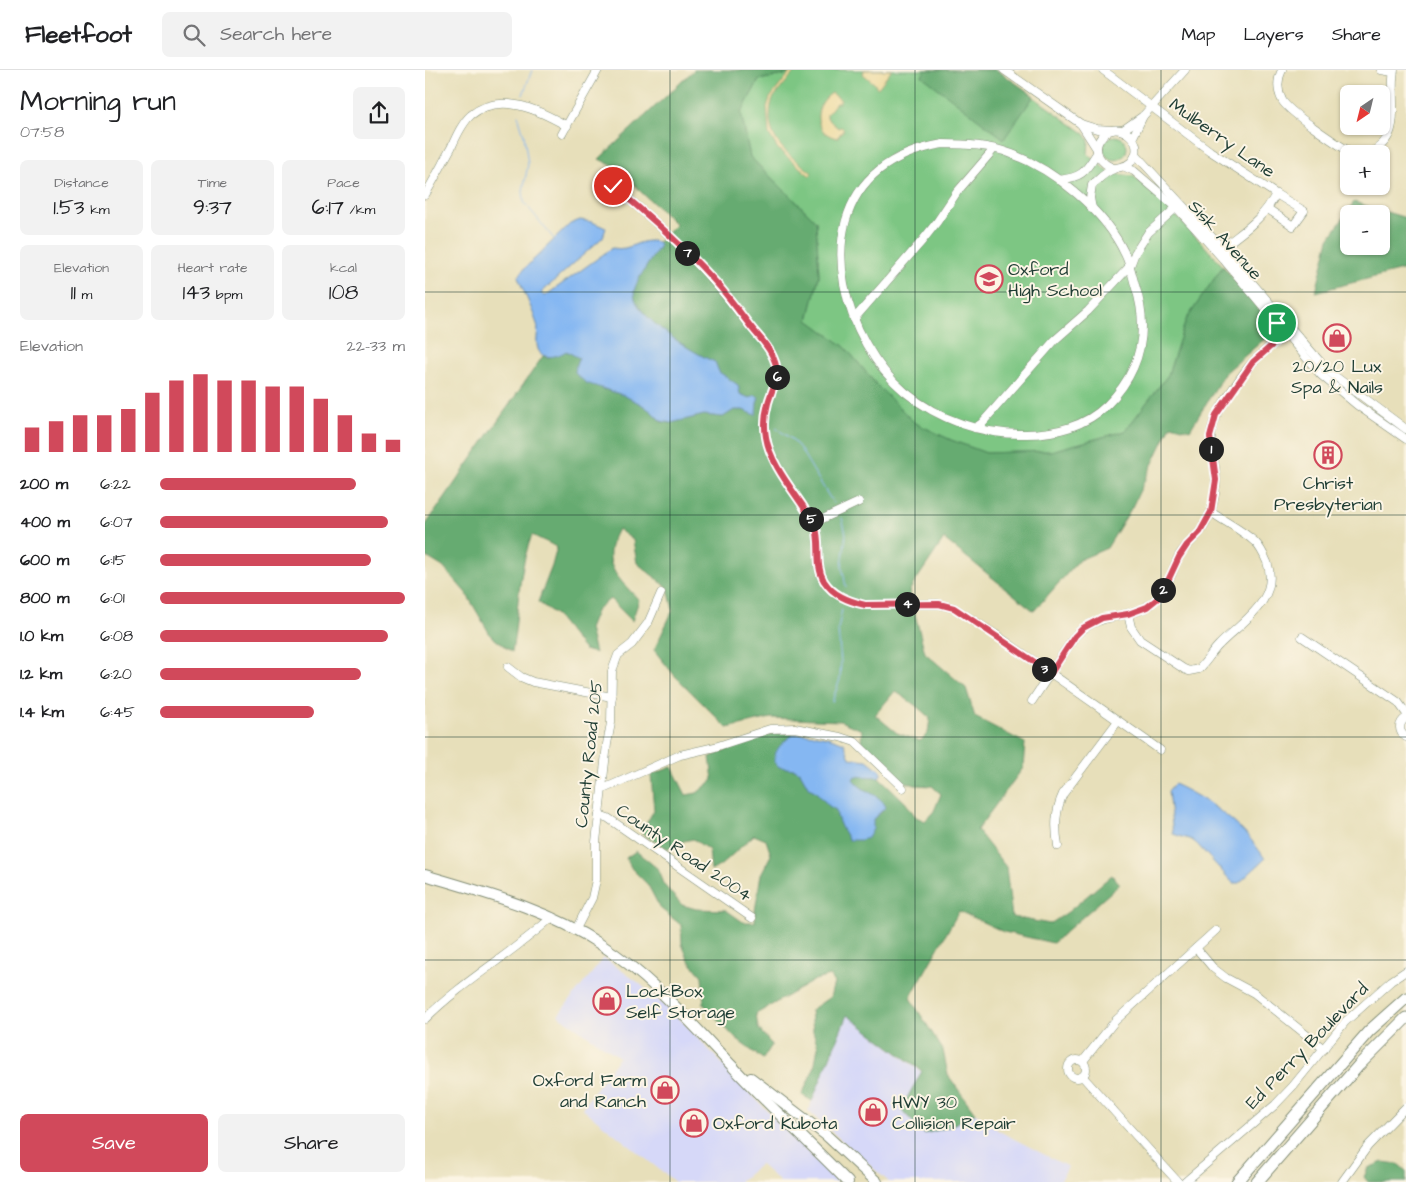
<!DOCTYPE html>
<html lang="en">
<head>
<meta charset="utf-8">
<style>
	:root { --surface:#fff; --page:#f2f2f2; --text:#202124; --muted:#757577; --line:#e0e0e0; --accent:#d1495b }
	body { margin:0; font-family:"Architects Daughter",sans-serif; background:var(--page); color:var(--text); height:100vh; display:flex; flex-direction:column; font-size:19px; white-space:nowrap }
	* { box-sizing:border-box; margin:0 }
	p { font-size:16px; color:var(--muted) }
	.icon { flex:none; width:28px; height:28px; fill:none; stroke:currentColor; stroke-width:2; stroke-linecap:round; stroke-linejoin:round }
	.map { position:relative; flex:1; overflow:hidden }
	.side { display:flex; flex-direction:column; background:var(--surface); width:425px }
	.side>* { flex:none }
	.needle { width:32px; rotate:215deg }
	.fabs { position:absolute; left:915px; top:15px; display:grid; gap:10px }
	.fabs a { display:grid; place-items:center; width:50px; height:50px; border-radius:8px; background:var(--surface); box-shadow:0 1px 4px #0004; font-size:25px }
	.pin { position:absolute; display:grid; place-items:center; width:42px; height:42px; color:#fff; margin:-21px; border:2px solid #fff; border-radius:50%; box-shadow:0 1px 5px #0007 }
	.km { position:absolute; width:25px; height:25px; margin:-12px; border-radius:50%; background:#222; color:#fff; font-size:14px; line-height:25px; text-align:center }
	.round { display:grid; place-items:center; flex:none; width:52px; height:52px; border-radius:8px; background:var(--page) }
	.overview { display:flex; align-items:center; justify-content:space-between; height:85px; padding:0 20px }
	h1 { font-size:28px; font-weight:600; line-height:38px }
	.metrics { display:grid; grid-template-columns:repeat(3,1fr); gap:8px; height:85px; padding:5px 20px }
	.metrics div { display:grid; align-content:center; border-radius:8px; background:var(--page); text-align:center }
	.metrics b { font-size:21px; font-weight:600 }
	.metrics small { font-size:14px; font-weight:400 }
	.metrics p { font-size:14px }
	.chart { height:140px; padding:10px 20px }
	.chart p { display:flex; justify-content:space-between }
	.chart svg { width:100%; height:90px; margin-top:5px; stroke:var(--accent); stroke-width:6 }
	.cta { display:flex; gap:10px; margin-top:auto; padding:10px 20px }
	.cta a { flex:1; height:58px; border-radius:8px; background:var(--accent); color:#fff; font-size:20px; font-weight:600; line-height:58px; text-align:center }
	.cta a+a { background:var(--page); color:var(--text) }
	ul { padding:0 20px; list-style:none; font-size:16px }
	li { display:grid; grid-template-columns:80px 60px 1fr; align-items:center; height:38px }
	li i { height:12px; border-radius:6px; background:var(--accent) }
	header { display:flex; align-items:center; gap:30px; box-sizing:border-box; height:70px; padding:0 25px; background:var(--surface); border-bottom:1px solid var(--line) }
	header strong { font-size:24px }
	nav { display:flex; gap:28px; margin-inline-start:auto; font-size:18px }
	.search { width:350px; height:45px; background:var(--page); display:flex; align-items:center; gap:12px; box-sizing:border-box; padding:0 18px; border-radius:8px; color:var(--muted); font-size:19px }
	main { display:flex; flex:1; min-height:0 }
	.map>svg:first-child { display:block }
</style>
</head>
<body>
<header>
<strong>Fleetfoot</strong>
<div class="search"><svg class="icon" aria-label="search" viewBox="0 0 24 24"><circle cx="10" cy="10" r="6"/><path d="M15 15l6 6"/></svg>Search here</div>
<nav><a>Map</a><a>Layers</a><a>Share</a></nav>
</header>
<main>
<section class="side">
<div class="overview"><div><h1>Morning run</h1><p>07:58</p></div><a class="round"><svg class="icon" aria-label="share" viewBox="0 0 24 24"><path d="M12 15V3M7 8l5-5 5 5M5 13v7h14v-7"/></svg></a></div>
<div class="metrics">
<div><p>Distance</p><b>1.53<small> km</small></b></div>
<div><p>Time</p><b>9:37</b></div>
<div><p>Pace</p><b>6:17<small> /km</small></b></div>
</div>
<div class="metrics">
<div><p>Elevation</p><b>11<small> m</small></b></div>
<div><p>Heart rate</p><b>143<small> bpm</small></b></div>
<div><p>kcal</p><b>108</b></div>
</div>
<div class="chart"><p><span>Elevation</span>22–33 m</p>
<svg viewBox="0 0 160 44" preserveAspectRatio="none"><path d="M5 44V32M15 44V29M25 44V26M35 44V26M45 44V23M55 44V15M65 44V9M75 44V6M85 44V9M95 44V9M105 44V12M115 44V12M125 44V18M135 44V26M145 44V35M155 44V38"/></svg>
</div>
<ul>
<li><b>200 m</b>6:22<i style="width:80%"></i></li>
<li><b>400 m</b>6:07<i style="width:93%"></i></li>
<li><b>600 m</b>6:15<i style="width:86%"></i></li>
<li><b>800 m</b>6:01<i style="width:100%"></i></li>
<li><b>1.0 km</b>6:08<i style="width:93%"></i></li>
<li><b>1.2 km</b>6:20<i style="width:82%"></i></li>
<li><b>1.4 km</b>6:45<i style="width:63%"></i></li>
</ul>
<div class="cta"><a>Save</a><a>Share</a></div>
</section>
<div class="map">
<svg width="981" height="1112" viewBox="0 0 981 1112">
	<rect width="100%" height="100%" fill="#fcf5e5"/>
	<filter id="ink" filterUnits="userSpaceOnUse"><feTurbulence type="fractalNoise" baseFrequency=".02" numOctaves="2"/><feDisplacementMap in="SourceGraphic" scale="10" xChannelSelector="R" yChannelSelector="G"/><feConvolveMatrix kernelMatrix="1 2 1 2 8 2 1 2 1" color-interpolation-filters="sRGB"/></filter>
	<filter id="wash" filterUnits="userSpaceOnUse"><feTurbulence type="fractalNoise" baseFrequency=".0096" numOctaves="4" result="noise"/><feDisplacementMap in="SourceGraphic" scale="20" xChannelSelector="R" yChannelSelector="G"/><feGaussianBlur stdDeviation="1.12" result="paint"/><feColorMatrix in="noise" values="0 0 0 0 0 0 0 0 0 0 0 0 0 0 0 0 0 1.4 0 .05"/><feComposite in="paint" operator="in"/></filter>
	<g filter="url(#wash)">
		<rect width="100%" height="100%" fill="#e7dfba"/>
		<g fill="#d6d8f8">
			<path d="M179,888L214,913L259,953L322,1020L413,1112H355L335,1094L314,1112H250L157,1038L194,987L133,945Z"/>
			<path d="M422,945L574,1061L643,1097L634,1112H464L383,1041Z"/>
		</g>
		<g fill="#7dc683" stroke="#4e825c">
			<path d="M367,0H571L660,64L664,70L663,84L687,105L692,104L708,106L735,128L798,196L761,250L743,305L700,361L626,381L561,383L526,370L490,353L450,313L420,277L383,250L394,206L391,151L325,87L316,43L334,10L363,4Z"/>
			<circle cx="690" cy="78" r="12"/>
		</g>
		<g fill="#66ab71" stroke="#427452" fill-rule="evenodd">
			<path d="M269,0H367L364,4L334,10L316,43L325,87L391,151L394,206L383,250L420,277L450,313L490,353L526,370L561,383L626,381L700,361L743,305L761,250L798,196L851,259L799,304L765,360L746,355L707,437L682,478L654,490L609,541L519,469L484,521L500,583L541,618L550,647L600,673L598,698L552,760L581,797L587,847L625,854L643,842L687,805L695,814L628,873L579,862L534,841L485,928L518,980L523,1005L550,1043L524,1057L499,1064L476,1039L497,1001L422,945L387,1031L377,1025L389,998L393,977L388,961L386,940L405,927L409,913L405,906L390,910L331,944L333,958L347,975L338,989L311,969L279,935L277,906L264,891L257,874L256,855L235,838L223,815L207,799L201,788L211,781L233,799L238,814L257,835L271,839L301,840L318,852H330V841L336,804L346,785L341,770L329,765L296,795L286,801L284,780L268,769L259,771L243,779L216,763L229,740L226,705L247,697L261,725L272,723L288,710L285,687L327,669L351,663L369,664L361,669L354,697L370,699L375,702L384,718L390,721L404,736L411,740C412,751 418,761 424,770L447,755L448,749L458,741C454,736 450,727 445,723C438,718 433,717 428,709L430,706L454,707L480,732L491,747L500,751L509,741L516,724L507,716L490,715L474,710L436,671L437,660L415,651L346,648L302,658L250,606L229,580L248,540L243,518L212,493L208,470L193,459C174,493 191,506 214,530L207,551L185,529L172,539L164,559L170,583L159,580L130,544L113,532L127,496L132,477L107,465C92,504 94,541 87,582L66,566L41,523L18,497L0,486V456L118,286L122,288L141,281L154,288L151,295L178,319L198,325L216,334L227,342L236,352L246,353L279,345L298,347L309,340H318L331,344L332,333L330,325L324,328L315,324L313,315L294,302L290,292C271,285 208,246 209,223C209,212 229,186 235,175L233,172L251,154L215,121L200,102L174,89ZM470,621L490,635L505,648L503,663L495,671L472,663L450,645Z"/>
			<path d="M500,0H572L609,26L579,69L497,6Z"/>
			<path d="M929,132L981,148V199L891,222L904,169ZM924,144H956V176H924Z"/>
			<path d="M958,1092L973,1094L981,1101V1112H943L939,1107L943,1098Z"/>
		</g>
		<g fill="#eeda9e" stroke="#868c69">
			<path d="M367,0H371C364,9 356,18 349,27C345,34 345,42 345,50C347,76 369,88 387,103L385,106L353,79L344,64L342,37L345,28Z"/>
			<path d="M439,0H467L453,18L450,16V14L438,4Z"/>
			<path d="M407,23L416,30L414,33H411L402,44V48L413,58L416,57L419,59L412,68C387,63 388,35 407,23Z"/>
		</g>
		<g fill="#85b7f2" stroke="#527a93">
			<path d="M155,150L167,152L181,158L178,167L116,223L120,226L187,178C207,182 213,167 233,172L235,175C229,186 209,212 209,223C208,246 271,285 290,292L294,302L313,315L315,324L324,328L330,325L334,327L332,333L331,345L318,340H309L298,347L279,345L246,353L236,351L227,342L216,334L198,325L161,313L150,303L151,295L154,288L141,281C131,288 113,291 112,274C111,267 114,260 112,254C107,238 99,223 93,207L98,200L145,154Z"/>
			<path d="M369,664C385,663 404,666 419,673L425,688L442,690L456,701V705L454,707L430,706L428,709C437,723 455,723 461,737L448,749V759L443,768L436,770H424C418,761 412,751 411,740L404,736L390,721L384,718L375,702L370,699L354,697L349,691C350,678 358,672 369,664Z"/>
			<path d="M749,714C784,730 819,755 840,789L814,813H808L772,774L767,770L748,764L743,721Z"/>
		</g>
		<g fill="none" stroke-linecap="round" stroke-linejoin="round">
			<g stroke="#85b7f2" stroke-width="1">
				<path d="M98,25L107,0"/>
				<path d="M93,45L99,65L103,94L98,121L99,132L129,169"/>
				<path d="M351,358L365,368L374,377L408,433"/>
				<path d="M417,448L421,464L417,496L421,517"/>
				<path d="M407,632L415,609L416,592L413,560L417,539"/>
			</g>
		</g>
	</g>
	<g filter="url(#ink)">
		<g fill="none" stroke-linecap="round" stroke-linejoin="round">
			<g stroke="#838e77" stroke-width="9">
				<g id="minor">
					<path d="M579,0L656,54L672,79"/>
					<path d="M678,0L785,81L851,124C836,152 817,161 794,181"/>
					<path d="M857,0C852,10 852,20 857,30C862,41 916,77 929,84"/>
					<path d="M956,0L968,2"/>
					<path d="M656,54L672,59L686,60"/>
					<path d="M698,60L718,46L760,0"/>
					<path d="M137,64L173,0"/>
					<path d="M708,67L718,46"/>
					<path d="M518,74C541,74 565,75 587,84C631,101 680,141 700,184C705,194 707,205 710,215C725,261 716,301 682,335C661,356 630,364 601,364C557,365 514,350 480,322C421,273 385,156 454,100C473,85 495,78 518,74Z"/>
					<path d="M943,84C981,66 963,32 969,0"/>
					<path d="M711,85L797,178L903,301L981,359"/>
					<path d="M700,97L709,101L751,137L799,190L896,305L932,335L981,369"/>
					<path d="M634,110C658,107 660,102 672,83"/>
					<path d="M188,116C238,156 282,200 320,250C329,261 339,271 346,283C359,305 349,312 343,333C340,344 339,356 341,367C345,392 364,415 378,436C382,442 387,449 390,455C397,473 389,494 399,511C408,525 423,531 440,535L513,534L529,538L570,564L735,680"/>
					<path d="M0,125C9,110 17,94 26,78C31,67 37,53 46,45C75,21 114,40 142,56"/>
					<path d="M667,139L665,128L667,115C673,110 681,101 689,99C695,96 700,98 706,92C725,72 690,45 675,69C667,82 676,94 689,98"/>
					<path d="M843,139L868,156L879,141L851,124"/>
					<path d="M429,249L497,171L512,152L532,122L569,79"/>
					<path d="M550,358L557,353L630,270L663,241L705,196L710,183L723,163L753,136"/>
					<path d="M389,453L434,432"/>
					<path d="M703,544L706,557L715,570L759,599L764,601L774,599C782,591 787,582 794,575C816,552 856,530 842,492C839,485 835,477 830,472C817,460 800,452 786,442"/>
					<path d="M877,567L973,632L981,643"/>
					<path d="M83,597L96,607L108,612L187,627"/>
					<path d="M607,631L650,566C679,535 716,557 740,518C746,508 749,496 754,486C759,477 767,471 774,463C785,450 791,428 791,410C791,386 780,372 791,347C796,335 820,300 829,291C841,279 854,269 866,258"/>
					<path d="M981,648C973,653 973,662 981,667"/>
					<path d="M178,719L255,685L290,677L345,659L370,658L415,667L430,672L478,718"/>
					<path d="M174,745L183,748L327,848"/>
					<path d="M633,776C630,757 630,741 638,724L693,651"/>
					<path d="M151,859L167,828L171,810V772L182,674L186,653L187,601L193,585L207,574L223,553L236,523"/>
					<path d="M771,878L788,898L801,908L829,923L899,979"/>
					<path d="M0,949C39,910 87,884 127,847"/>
					<circle cx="652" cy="999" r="9"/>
					<path d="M658,991L690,951L791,860"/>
					<path d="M658,1007L753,1112"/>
					<path d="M760,1112L850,1035L868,1016L920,952L966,911L981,901"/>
					<path d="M917,1112L943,1076L981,1037"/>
				</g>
			</g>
			<g stroke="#838e77" stroke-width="12">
				<g id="major">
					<path d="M0,805C60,823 122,839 175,874C226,906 267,954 308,997C345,1037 385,1073 423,1112"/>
					<path d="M326,1008L402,1066L452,1112"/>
				</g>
			</g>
			<g stroke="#838e77" stroke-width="13">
				<g id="highway">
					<path d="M812,1112L944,961L981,928"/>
					<path d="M832,1112L934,995L981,948"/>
				</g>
			</g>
			<use href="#minor" stroke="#fff" stroke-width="8"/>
			<use href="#major" stroke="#fff" stroke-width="10"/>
			<use href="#highway" stroke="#fff" stroke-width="11"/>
		</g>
	</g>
	<g fill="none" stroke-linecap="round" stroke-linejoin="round" filter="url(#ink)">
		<g stroke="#fff" stroke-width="10">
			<path id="route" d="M188,116C226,147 263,180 295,217C305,229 314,241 323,253C330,263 340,272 346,283C358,305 349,312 343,333C340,344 339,356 341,367C345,392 364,415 378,436C382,443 387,449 390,455C397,473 389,494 399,511C408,525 423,531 440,535L514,534L529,538L626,603L650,566L658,558L677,548L703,544L722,537L732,529L740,517L754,487L762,475L775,462L786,442L791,410L785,367L791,345L828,292L861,263L852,253"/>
		</g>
		<use href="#route" stroke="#d1495b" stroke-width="6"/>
	</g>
	<path fill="none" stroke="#1f3d34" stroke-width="1" stroke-opacity="0.55" d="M245,0V1112M490,0V1112M736,0V1112M0,222H981M0,445H981M0,667H981M0,890H981"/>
	<defs>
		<g id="school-ring" transform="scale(1.4375)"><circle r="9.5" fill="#fcf5e5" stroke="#d1495b" stroke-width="1.5"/><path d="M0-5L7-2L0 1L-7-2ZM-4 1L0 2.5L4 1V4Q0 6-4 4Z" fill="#d1495b"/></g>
		<g id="shop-ring" transform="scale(1.4375)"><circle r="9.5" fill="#fcf5e5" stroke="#d1495b" stroke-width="1.5"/><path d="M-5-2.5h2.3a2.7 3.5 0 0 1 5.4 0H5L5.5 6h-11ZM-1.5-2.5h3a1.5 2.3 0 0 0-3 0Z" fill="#d1495b"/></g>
		<g id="building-ring" transform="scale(1.4375)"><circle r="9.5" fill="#fcf5e5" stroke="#d1495b" stroke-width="1.5"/><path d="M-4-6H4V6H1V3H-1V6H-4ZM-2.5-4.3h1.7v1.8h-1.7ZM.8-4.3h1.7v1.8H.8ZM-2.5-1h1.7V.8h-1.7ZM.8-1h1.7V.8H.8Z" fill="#d1495b"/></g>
	</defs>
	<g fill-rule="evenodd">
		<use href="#school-ring" x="564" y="209"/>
		<use href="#shop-ring" x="912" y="268"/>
		<use href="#building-ring" x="903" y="385"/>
		<use href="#shop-ring" x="182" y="931"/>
		<use href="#shop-ring" x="240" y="1020"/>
		<use href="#shop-ring" x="448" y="1042"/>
		<use href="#shop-ring" x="269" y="1053"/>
	</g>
	<g text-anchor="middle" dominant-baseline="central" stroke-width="4" stroke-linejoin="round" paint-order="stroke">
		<g font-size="18" fill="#1f3d34" stroke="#fcf5e5">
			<text transform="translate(797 68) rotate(35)">Mulberry Lane</text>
			<text transform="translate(800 170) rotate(48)">Sisk Avenue</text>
			<text transform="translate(164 684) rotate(-84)">County Road 205</text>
			<text transform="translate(259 783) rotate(34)">County Road 2004</text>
			<text transform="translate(882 976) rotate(-46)">Ed Perry Boulevard</text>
		</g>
		<g font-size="18" fill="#1f3d34" stroke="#fcf5e5" text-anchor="start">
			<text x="583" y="199">Oxford<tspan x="583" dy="21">High School</tspan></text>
			<text x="912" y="296" text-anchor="middle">20/20 Lux<tspan x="912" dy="21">Spa &amp; Nails</tspan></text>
			<text x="903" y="413" text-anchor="middle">Christ<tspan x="903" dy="21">Presbyterian</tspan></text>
			<text x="201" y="921">LockBox<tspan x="201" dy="21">Self Storage</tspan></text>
			<text x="221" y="1010" text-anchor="end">Oxford Farm<tspan x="221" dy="21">and Ranch</tspan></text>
			<text x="467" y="1032">HWY 30<tspan x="467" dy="21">Collision Repair</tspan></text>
			<text x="288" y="1053">Oxford Kubota</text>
		</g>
	</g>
</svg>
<div class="fabs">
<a><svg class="needle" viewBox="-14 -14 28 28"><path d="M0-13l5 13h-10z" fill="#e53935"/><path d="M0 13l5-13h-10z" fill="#757577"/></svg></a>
<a>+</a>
<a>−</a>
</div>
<div class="pin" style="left:852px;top:253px;background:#1e9e55"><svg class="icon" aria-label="arrive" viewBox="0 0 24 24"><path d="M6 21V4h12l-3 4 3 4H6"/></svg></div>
<div class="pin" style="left:188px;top:116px;background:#d93025"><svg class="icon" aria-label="check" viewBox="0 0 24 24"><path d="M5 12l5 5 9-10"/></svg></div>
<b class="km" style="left:786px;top:379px">1</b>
<b class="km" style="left:738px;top:520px">2</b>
<b class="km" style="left:619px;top:599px">3</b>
<b class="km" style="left:482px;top:534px">4</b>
<b class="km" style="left:386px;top:449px">5</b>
<b class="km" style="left:352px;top:307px">6</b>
<b class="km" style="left:262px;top:183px">7</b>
</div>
</main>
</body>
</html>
